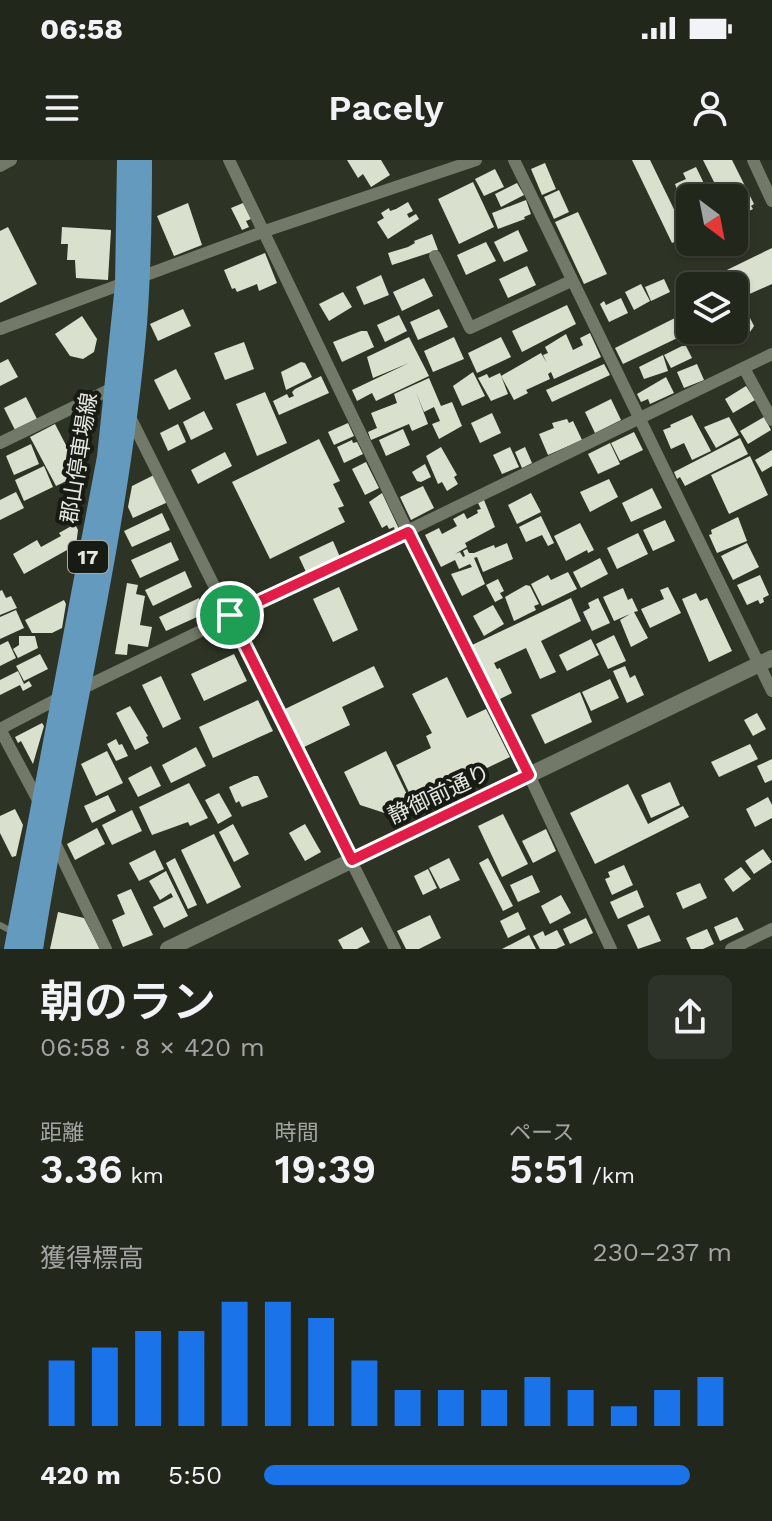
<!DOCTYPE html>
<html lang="ja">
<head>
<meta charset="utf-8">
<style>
	:root { --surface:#22271c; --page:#2e3329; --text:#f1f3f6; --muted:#a2a5a3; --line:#3f443b; --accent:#1a73e8 }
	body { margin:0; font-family:"Work Sans","Noto Sans JP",sans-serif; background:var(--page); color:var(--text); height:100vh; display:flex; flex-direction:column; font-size:30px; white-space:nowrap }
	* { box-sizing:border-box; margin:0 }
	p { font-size:26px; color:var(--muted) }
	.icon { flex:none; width:44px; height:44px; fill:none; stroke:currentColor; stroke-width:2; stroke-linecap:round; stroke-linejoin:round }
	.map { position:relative; height:789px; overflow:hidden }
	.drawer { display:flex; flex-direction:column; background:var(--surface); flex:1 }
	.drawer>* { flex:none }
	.needle { width:52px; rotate:148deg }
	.tools { position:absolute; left:676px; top:24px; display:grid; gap:16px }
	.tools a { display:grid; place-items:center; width:72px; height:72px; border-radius:12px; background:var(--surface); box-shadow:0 2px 6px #0004,0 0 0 2px var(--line); font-size:40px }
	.pin { position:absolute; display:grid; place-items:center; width:68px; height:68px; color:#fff; margin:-34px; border:4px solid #fff; border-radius:50%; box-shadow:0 2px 8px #0007 }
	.round { display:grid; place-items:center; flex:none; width:84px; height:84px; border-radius:12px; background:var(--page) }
	.head { display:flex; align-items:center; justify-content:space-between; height:136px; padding:0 40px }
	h1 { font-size:44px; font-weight:600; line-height:60px }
	.figures { display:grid; grid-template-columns:repeat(3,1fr); gap:12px; height:136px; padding:8px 40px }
	.figures div { display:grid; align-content:center }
	.figures b { font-size:40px; font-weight:600 }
	.figures small { font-size:22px; font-weight:400 }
	.figures p { font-size:22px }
	.chart { height:224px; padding:16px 40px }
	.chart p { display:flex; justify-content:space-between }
	.chart svg { width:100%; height:144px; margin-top:8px; stroke:var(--accent); stroke-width:6 }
	ul { padding:0 40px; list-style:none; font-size:26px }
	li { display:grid; grid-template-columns:128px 96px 1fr; align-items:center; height:60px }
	li i { height:20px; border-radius:10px; background:var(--accent) }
	.status { display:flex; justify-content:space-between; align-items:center; height:56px; padding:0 40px; background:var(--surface); direction:ltr }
	.status svg { height:22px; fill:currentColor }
	header { display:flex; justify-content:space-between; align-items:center; height:104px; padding:0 40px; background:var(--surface); font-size:36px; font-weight:600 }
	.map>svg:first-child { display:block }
</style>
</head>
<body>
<div class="status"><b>06:58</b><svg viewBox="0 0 49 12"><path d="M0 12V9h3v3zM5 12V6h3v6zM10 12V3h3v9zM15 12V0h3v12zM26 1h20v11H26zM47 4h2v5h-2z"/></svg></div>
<header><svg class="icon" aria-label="menu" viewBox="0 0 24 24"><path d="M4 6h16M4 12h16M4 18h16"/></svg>Pacely<svg class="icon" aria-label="person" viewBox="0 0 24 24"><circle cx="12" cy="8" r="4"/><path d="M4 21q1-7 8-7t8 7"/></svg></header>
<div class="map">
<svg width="772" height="789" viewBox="0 0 772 789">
	<rect width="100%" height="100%" fill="#2e3425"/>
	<g fill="#d9e1ce">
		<path d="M347,0H381L390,15L371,27L363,14L358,18Z"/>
		<path d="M632,0H650L687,76L672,83Z"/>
		<path d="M703,0H732L754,44L751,46L753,49L737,57L734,51V38H722Z"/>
		<path d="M545,3L556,29L542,35L531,9Z"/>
		<path d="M696,7L711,38H690V51L686,53L675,24L686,19L683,13Z"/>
		<path d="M495,9L504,27L484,36L475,19Z"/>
		<path d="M473,22L494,67L459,84L438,39Z"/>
		<path d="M517,23L524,35L501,47L495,34Z"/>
		<path d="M559,30L569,52L554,59L544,37Z"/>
		<path d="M526,40L531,54L524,57L525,59L498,69L492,53Z"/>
		<path d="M408,42L413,51L407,54L409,58L416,54L419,59L388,79L377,62L384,58L381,53L389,48L390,51L396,49Z"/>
		<path d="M188,43L202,85L174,96L157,56Z"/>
		<path d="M243,43L251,59L246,61L249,67L242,70L231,48Z"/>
		<path d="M578,52L607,114L584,124L555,62Z"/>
		<path d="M8,67L37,124L0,143V71Z"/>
		<path d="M62,67L111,70L108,120L76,118L75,100H67L68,84H61Z"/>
		<path d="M518,70L528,91L504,102L494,82Z"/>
		<path d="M432,74L438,90L392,105L388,93L408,87L415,83L414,81Z"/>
		<path d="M486,82L496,101L466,115L457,95Z"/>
		<path d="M772,88V124L745,136L749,144L744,146L754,166L750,172L743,171L734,153V126H694Z"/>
		<path d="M265,93L277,123L259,131L257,124L237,132L235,128L232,129L224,110Z"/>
		<path d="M527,106L536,125L508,138L499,119Z"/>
		<path d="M381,115L389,135L364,145L356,127Z"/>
		<path d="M424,118L433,136L402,151L393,132Z"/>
		<path d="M664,119L670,132L651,141L645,127Z"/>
		<path d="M641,124L650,141L634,150L625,132Z"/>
		<path d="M690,128V163L676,134Z"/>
		<path d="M343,132L352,147L329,161L319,144Z"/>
		<path d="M621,138L628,153L609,162L600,144L604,141L606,145Z"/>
		<path d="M567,145L576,164L522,192L512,171Z"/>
		<path d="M183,149L191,166L158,181L150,164Z"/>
		<path d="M439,149L448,167L418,180L410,162Z"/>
		<path d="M399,155L407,171L385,182L377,165Z"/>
		<path d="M681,155L690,172L623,204L615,188Z"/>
		<path d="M82,156L97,179L94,192L83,199L70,196L55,174Z"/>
		<path d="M361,171H367L374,187L342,202L333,182Z"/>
		<path d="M590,173L601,197L554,219L551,212L548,214L550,219L526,230L528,233L514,240L501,216L541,193L547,203L543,195L548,193L545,187L566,174L573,190L583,185L580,178Z"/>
		<path d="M409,177L429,216L376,241L372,233L357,241L352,230L409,203L373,218L367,197Z"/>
		<path d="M454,177L464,199L433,212L424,191Z"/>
		<path d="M501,177L511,197L477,213L468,193Z"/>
		<path d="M244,182L254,209L225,220L214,193Z"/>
		<path d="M682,186H686L692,198L671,208L664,195Z"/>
		<path d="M663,195L668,211L644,219L639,207Z"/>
		<path d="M8,199L18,217L0,226V203Z"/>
		<path d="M301,202L305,203L312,217L286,230L281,212Z"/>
		<path d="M604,204L610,215L552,242L546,230Z"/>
		<path d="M697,204L704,220L684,228L677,212Z"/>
		<path d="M176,209L191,239L169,250L154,220Z"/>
		<path d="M473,212L485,236L462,246L453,226Z"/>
		<path d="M500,213L508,234L491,241L478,218L487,214L489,218Z"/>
		<path d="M321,216L329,233L279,255L273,241L287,234L289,238L294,236L292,232L295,229Z"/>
		<path d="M666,217L674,233L650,244L648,239L641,242L637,234Z"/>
		<path d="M429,218L441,246L452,242L462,266L439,279L432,264L440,261L434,247L424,252L416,232L428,264L412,271L409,264L371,280L368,272L377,268L371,253L397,243L394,234Z"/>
		<path d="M746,226L755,240L733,253L725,239Z"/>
		<path d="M265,232L287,283L257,296L236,244Z"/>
		<path d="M26,237L37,259L15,270L4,248Z"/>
		<path d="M611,239L621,260L595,273L585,252Z"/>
		<path d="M204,251L213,269L191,280L183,262Z"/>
		<path d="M492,253L501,273L480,283L471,263Z"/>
		<path d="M692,255L711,291L692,300L684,283L671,289L663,270L671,267L670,265Z"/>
		<path d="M729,257L739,275L716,288L704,267Z"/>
		<path d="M764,257L771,270L748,284L740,271Z"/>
		<path d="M567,259L569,263L573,261L582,280L548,295L539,274L554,268L552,263Z"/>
		<path d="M348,263L354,276L334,285L328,272Z"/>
		<path d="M55,264L81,314L56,326L30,277Z"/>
		<path d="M178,264L186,282L168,291L160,273Z"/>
		<path d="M403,269L410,285L386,296L379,280Z"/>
		<path d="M634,272L643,290L620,301L611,283Z"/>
		<path d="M740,278L748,294L685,326L680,317L677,319L674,312Z"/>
		<path d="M319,279L340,321L333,324L344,346L338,348L345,362L270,399L232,322Z"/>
		<path d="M352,280L353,283L357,282L363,294L344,303L337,287Z"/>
		<path d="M610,283L620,304L598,314L588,294Z"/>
		<path d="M31,284L39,304L14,315L6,296Z"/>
		<path d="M441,287L457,315L454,317L458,324L447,331L442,322L438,324L426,296Z"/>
		<path d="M510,287L519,307L502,314L493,295Z"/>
		<path d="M525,287L532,303L522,308L515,292Z"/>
		<path d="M772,290V306L762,312L755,300Z"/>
		<path d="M225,292L232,306L198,324L191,310Z"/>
		<path d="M750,296L768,335L729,354L711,315Z"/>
		<path d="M366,302L379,328L365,335L352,309Z"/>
		<path d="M425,304L431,317L421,322L417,321L412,312Z"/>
		<path d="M44,306L53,327L24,341L15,320Z"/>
		<path d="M154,315L168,342L133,358L128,347L132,326Z"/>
		<path d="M609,319L618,337L590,352L580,332Z"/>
		<path d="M423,326L434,348L411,360L400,337Z"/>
		<path d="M652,328L662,348L631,362L622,343Z"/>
		<path d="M16,332L24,348L0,360V340Z"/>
		<path d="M382,333L399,369L395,371L394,367L389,369L387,365L382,368L369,342Z"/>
		<path d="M531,333L541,352L517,364L508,345Z"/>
		<path d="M484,340L495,367L465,383L467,387L455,394L460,392L463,397L465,396L463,391L467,389L469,393H474L494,385L495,388L507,383L513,399L483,412L477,397L474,398L485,424L462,436L451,414L472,407L470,404L459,409L455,400L441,407L425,375L439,368L442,374L457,366L453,359L464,353L467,359L478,353L477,350L481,349L478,343Z"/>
		<path d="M162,353L170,370L132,387L124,371Z"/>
		<path d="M541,356L554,383L548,386L542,375L526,382L519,367Z"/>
		<path d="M738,357L747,381L717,393L709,375L712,374L711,370Z"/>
		<path d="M665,360L675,381L653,391L643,370Z"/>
		<path d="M580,363L594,390L588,393L587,390L566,401L554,376Z"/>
		<path d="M75,364L78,370L76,385L24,414L13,394L37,380L41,387L61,376L59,373Z"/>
		<path d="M638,373L648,394L617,409L607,388Z"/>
		<path d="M333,381L340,397L306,412L299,397Z"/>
		<path d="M171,382L179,400L140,418L131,400Z"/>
		<path d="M747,383L759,407L733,420L721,396Z"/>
		<path d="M600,398L608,414L581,428L573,412Z"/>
		<path d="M185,411L192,427L153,446L145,430Z"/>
		<path d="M568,412L577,429L542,446L531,424L548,415L551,420Z"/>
		<path d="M760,415L769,435L763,438L764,442L760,444L758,440L747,445L737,425Z"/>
		<path d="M498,419L504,431L500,433L503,438L495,442L486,425Z"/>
		<path d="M127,423L138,425L136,434L145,436L140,465L152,467L148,487L128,484L127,495L115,494Z"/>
		<path d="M526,425L530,426L539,444L534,446L536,450L514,461L505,437Z"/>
		<path d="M339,427L358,470L333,482L313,439Z"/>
		<path d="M668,427L681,453L650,468L641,449L664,439L660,430Z"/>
		<path d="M623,428L628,440L632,438L638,451L634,452L648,478L631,487L620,460L630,454L614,461L603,437Z"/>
		<path d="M2,430L6,438L11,436L17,448L0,455V431Z"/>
		<path d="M696,433L700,441L707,438L732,491L709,502L682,439Z"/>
		<path d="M199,438L206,453L166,471L159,457Z"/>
		<path d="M571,438L581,461L541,481L556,512L540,519L526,488L494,503L497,509L500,508L512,533L498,540L472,485Z"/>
		<path d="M598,438L610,463L592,471L583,452L590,448L588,443Z"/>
		<path d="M64,440L66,444L62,468L52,473H32L25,460Z"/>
		<path d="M493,445L504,464L484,476L473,456Z"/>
		<path d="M16,450L24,468L0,479V457Z"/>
		<path d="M614,475L626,501L608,509L596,484Z"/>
		<path d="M19,476H35L38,488L18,498L13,489L19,485Z"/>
		<path d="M591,479L599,495L567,511L559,495Z"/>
		<path d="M8,481L16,498L0,506V485Z"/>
		<path d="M40,494L48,509L24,521L16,506Z"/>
		<path d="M234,494L247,521L204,541L191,514Z"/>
		<path d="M374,506L384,527L342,547L350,565L304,587L285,549Z"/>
		<path d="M625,506L630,518L635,515L644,535L627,543L613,511Z"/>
		<path d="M18,511L24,524L29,521L32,526L23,531L20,525L0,535V520Z"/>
		<path d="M161,516L181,559L163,568L142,525Z"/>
		<path d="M447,517L467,558L486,549L510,597L414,643L396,605L431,588L426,576L432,573L412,534Z"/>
		<path d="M610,519L619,538L591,551L582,532Z"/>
		<path d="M580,532L592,562L545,584L531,555Z"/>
		<path d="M258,540L273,571L213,598L199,567Z"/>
		<path d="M130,546L148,576L146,577L149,583L135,590L116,553Z"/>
		<path d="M757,553L766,569L753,576L744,560Z"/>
		<path d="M42,563L44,566L33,604L21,581L18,583L15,577Z"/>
		<path d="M116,579L119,585L122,584L128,596L116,601L107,584Z"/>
		<path d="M750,584L758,599L719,617L711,602Z"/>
		<path d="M196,587L206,606L171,623L162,605Z"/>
		<path d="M107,591L123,623L96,636L81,604Z"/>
		<path d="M386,591L413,647L394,656L360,645L344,612Z"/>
		<path d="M772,599V620L765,623L757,606Z"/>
		<path d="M151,606L161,626L138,637L128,618Z"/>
		<path d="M254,616H258L268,637L242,647L239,641L236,643L229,627Z"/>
		<path d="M670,622L680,645L651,658L641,635Z"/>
		<path d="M189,623L208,658L190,666L188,662L152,675L139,647Z"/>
		<path d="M628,624L648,664L683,646L689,657L595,704L570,653Z"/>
		<path d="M219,633L232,656L218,664L205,640Z"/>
		<path d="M108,635L116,651L92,663L84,646Z"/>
		<path d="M768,637L772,645V658L755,667L746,649Z"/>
		<path d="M15,649L23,665L16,696L12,697L0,673V656Z"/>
		<path d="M132,650L142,671L112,685L102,665Z"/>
		<path d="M503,654L528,704L502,717L478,666Z"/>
		<path d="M233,664L249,694L234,702L219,672Z"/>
		<path d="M305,664L321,692L305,701L289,673Z"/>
		<path d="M97,668L105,684L75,700L67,684Z"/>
		<path d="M546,669L556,691L533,703L522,681Z"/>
		<path d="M214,674L241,727L207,744L181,690Z"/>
		<path d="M763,689L772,702L754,714L745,701Z"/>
		<path d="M155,690L164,709L139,721L129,703Z"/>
		<path d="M175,698L197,745L188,749L166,703Z"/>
		<path d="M449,698L460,720L440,729L429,708Z"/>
		<path d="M488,698L513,746L503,751L479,703Z"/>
		<path d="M624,705L633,725L612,735L605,719L610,717L608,712Z"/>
		<path d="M741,707L751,719L733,732L724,719Z"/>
		<path d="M428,709L437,728L423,735L414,716Z"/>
		<path d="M166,711L188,756L164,768L153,747L173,737L171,733L160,740L149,721Z"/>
		<path d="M532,715L540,732L518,742L510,725Z"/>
		<path d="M700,723L707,738L683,749L676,733Z"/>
		<path d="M131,729L153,775L123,787L112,760L125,754L117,735Z"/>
		<path d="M637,730L644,747L618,759L610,742Z"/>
		<path d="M561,735L571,753L550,764L541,746Z"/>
		<path d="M58,752L84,758L100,789H50Z"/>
		<path d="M518,752L526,769L508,778L500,761Z"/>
		<path d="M430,755L441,778L419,789H406L397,771Z"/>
		<path d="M649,755L661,781L638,789L627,765Z"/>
		<path d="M737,757L744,770L720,781L714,767Z"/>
		<path d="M586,758L593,773L570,784L563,769Z"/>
		<path d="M362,767L370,782L357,789H343L338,780Z"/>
		<path d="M707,769L714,784L703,789H691L686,778Z"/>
		<path d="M557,770L565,785L556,789H540L533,776L543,771L545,776Z"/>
		<path d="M529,775L536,789H502Z"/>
	</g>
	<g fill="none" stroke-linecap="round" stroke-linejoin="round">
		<path stroke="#727968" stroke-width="6" d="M0,765L13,772"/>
		<g stroke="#727968" stroke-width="12">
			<path d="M229,0L408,372L529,615L611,789"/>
			<path d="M514,0L772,531"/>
			<path d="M753,0L772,41"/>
			<path d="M0,6L11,0"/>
			<path d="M435,96L470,168L571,121"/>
			<path d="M0,169L265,71L476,0"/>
			<path d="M744,208L772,260"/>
			<path d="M128,253L395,789"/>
			<path d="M0,283L115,227"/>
			<path d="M79,530L772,194"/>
			<path d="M0,569L40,644"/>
			<path d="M0,569L61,537"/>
			<path d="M54,681L106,789"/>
			<path d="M731,789L772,769"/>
		</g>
		<path stroke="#727968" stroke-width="16" d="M168,789L772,498"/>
		<g stroke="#659abf" stroke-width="20">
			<path d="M14,789L107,297L125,125L127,0"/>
			<path d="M33,789C65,581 119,375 137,164C141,110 142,55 142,0"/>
		</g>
	</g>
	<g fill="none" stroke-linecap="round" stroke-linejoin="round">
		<g stroke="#fff" stroke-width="16">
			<path id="route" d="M408,372L529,615L352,700L230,455Z"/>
		</g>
		<use href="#route" stroke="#e11d48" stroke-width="10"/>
	</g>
	<g text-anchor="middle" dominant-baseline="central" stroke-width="8" stroke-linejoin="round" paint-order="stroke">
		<rect fill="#181a14" stroke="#a8aba3" stroke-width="2" x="68" y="381" width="40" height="32" rx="6"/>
		<g font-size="20" font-weight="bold" fill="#e6e9e0">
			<text x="88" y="397">17</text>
		</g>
		<g font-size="22" fill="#e6e9e0" stroke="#181a14">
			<text transform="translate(79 298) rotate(-81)">郡山停車場線</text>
			<text transform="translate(439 634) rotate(-25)">静御前通り</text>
		</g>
	</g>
</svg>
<div class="tools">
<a><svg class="needle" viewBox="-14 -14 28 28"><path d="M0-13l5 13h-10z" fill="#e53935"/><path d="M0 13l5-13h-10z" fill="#a2a5a3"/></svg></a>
<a><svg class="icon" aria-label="layers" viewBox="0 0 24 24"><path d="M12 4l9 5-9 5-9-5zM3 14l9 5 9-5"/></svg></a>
</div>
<div class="pin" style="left:230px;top:455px;background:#1e9e55"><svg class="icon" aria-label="arrive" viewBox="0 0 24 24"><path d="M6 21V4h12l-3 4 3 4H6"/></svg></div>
</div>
<section class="drawer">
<div class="head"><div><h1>朝のラン</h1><p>06:58 · 8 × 420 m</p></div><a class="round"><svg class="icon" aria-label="share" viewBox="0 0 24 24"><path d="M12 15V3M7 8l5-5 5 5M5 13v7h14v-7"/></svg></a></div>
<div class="figures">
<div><p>距離</p><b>3.36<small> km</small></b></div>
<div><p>時間</p><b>19:39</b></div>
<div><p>ペース</p><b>5:51<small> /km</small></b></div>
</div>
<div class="chart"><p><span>獲得標高</span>230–237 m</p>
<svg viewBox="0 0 160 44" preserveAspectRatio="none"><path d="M5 44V24M15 44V20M25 44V15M35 44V15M45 44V6M55 44V6M65 44V11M75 44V24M85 44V33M95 44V33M105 44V33M115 44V29M125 44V33M135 44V38M145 44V33M155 44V29"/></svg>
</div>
<ul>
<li><b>420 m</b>5:50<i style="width:91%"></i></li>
</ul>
</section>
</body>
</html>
